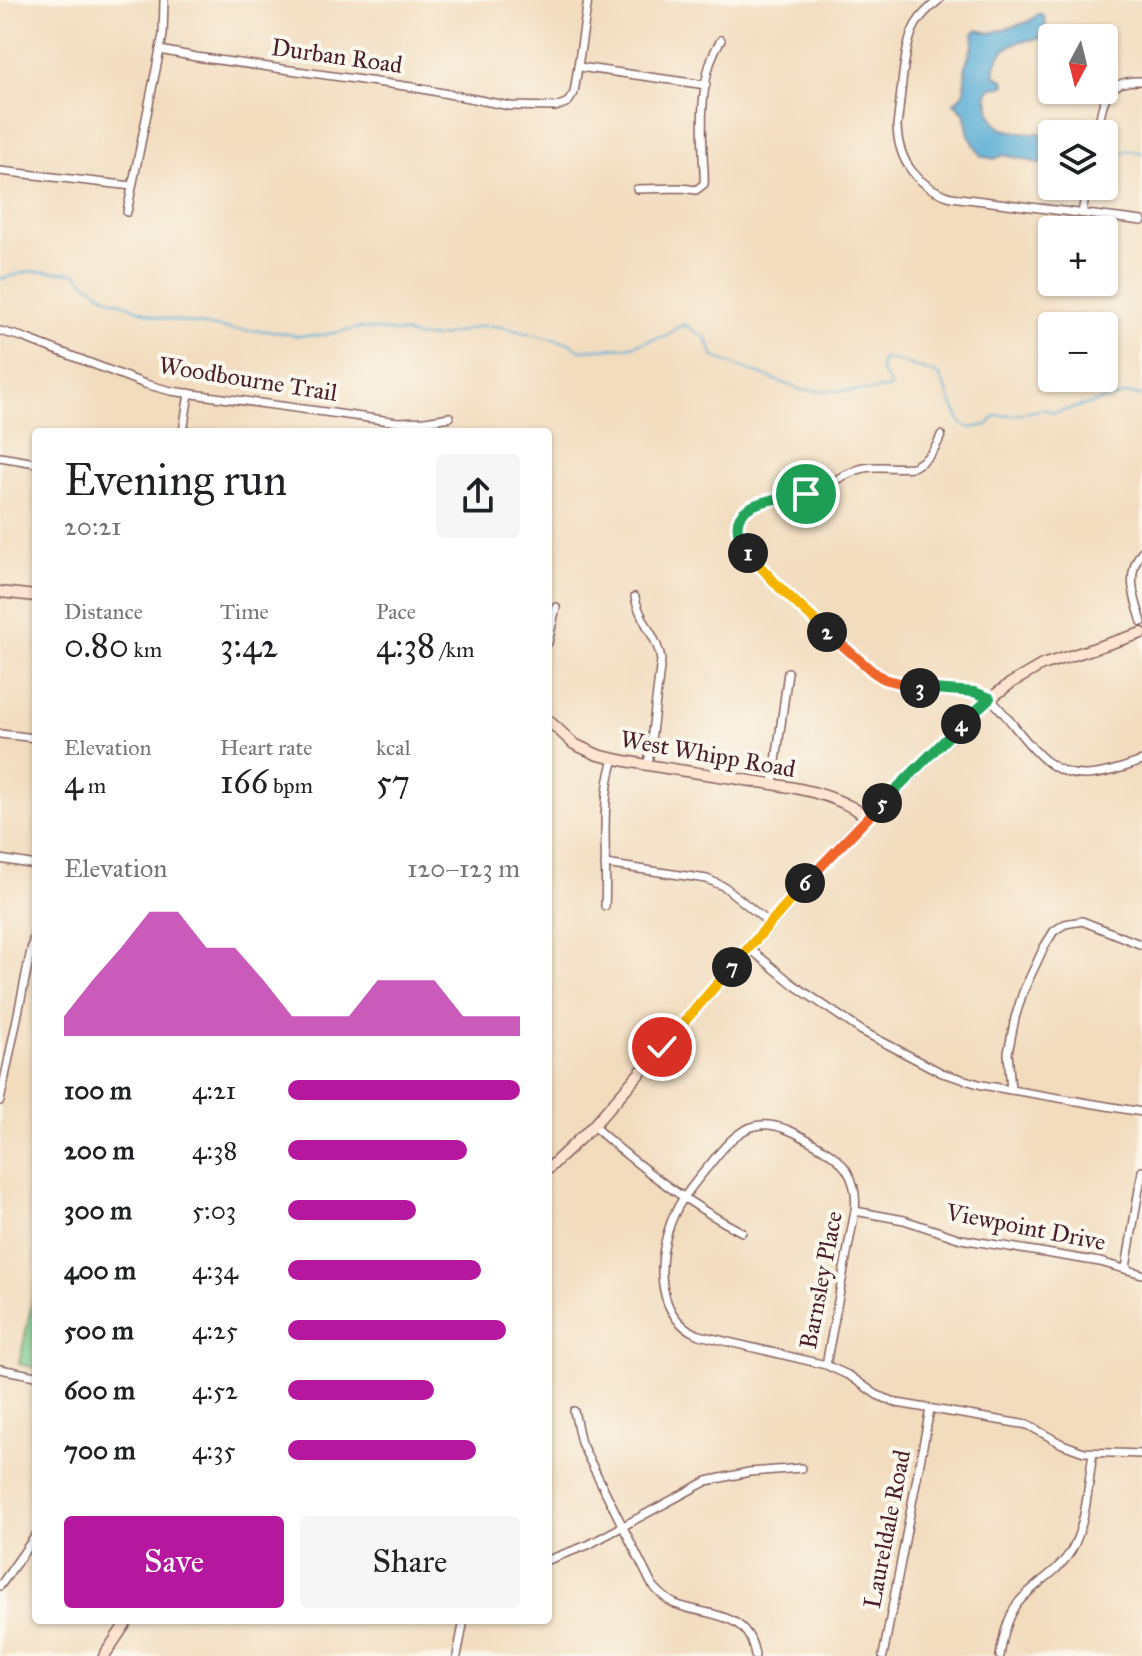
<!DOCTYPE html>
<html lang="en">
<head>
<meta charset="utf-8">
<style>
	:root { --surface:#fff; --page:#f6f6f6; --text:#202124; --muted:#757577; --accent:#b5179e }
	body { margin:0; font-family:"IM FELL Great Primer",serif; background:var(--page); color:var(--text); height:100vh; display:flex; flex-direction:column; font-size:30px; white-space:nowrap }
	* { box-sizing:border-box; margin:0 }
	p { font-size:26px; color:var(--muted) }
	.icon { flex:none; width:44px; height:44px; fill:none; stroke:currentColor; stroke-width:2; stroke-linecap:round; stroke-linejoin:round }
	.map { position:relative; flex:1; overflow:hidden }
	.panel { position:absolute; left:32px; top:428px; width:520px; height:1196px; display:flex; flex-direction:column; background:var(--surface); border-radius:8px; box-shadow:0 2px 6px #0004 }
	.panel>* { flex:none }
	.needle { width:52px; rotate:187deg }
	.fabs { position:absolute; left:1038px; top:24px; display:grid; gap:16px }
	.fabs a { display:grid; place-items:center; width:80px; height:80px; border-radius:8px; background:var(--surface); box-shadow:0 2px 6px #0004; font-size:40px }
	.pin { position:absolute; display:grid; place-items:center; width:68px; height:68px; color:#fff; margin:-34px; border:4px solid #fff; border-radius:50%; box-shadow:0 2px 8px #0007 }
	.km { position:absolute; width:40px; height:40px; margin:-20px; border-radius:50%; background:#222; color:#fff; font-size:22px; line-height:40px; text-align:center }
	.round { display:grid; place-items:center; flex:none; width:84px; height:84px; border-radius:8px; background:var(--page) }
	.head { display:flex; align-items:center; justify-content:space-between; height:136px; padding:0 32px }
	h1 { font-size:44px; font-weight:600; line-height:60px }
	.figures { display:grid; grid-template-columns:repeat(3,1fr); gap:12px; height:136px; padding:8px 32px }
	.figures div { display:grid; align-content:center }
	.figures b { font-size:34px; font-weight:600 }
	.figures small { font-size:22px; font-weight:400 }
	.figures p { font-size:22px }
	.chart { height:224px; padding:16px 32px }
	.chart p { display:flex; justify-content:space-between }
	.chart svg { width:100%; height:144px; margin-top:8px; fill:var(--accent); opacity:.7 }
	.action { display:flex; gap:16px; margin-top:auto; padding:16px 32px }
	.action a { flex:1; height:92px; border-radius:8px; background:var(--accent); color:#fff; font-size:32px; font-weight:600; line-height:92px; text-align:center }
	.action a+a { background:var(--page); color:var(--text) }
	ul { padding:0 32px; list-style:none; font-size:26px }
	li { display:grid; grid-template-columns:128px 96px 1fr; align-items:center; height:60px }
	li i { height:20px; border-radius:10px; background:var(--accent) }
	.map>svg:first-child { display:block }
</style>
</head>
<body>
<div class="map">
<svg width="1142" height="1656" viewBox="0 0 1142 1656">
	<rect width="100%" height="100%" fill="#fbf7ec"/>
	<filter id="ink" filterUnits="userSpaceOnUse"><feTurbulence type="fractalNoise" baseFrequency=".0125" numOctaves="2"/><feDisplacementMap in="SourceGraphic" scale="16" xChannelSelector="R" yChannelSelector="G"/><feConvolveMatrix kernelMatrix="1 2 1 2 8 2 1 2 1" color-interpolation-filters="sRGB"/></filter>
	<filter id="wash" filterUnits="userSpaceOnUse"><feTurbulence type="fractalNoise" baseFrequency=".006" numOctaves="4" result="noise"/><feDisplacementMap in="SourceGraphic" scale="32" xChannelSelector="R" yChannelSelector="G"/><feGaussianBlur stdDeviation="1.8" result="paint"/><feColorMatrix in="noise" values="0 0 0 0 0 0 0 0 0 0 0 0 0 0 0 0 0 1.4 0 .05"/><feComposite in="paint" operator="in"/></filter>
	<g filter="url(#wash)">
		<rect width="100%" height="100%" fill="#f2dcbe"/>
		<path fill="#79c889" stroke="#62745a" stroke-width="2" d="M36,1283V1368L19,1364Z"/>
		<path fill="#5aadd5" stroke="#526680" stroke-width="2" d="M1040,13C1049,20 1045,29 1042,38C1034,40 1023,40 1015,43C1002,49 993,62 995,76L1004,80L1005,84L1001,86L991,87L987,93C989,105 990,119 1000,127C1011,135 1060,133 1076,134H1052V168L1027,160L1004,155L994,159L981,156L969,135L964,112L954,103L964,93L966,64L974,42L973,33L978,30L991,33L1028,22Z"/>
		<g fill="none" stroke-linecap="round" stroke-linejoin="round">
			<g stroke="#5aadd5" stroke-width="2">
				<path d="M1110,159L1127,150L1142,153"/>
				<path d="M0,279L31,271L76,273L83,280L107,297L157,317L233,330L273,331L297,336L323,335L360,328L404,333L417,337H438L481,326H497L569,343L581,350L628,347L667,335L682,325L687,326L706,338L714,357L802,390L865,391L887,389L891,387L880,369L883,358C902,361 920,368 939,375L961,423L970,428L987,425L996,416L1015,415L1044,409L1054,413L1128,394L1142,396"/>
			</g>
		</g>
	</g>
	<g filter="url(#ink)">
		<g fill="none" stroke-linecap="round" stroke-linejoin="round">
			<g stroke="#85615e" stroke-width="10">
				<g id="street">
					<path d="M939,0C930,7 922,14 916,24C903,45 901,100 897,126C898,162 918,187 951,197L1142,221"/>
					<path d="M160,50L196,57L412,87L510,106L556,107L568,102L574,93L588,0"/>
					<path d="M579,67L706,85"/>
					<path d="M1097,134C1103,103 1103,79 1142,81"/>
					<path d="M0,171L132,186"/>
					<path d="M637,189L682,188L696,190L704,184C705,174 703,163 703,152C701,118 701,69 721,40"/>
					<path d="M127,212L163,35L164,0"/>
					<path d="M1082,213L1087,186"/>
					<path d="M0,331L22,337L145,384L171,391L398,422L425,421L450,417"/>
					<path d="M183,432L189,393"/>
					<path d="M941,435C936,450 927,460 913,467C897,469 880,465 864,468C842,473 824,490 802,495C787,498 755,498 744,510C736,520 737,535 743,545C760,577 793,601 819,625C838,642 861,668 885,679C917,694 954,685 987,696C1018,722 1040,778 1087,775C1106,774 1124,767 1142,761"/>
					<path d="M0,457L36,463"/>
					<path d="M1142,551C1125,574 1134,597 1142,622"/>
					<path d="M635,597C639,620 658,637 661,660L648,765"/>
					<path d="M548,643L556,607"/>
					<path d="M0,734L36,738"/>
					<path d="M773,784L788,672"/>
					<path d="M0,859L36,865"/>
					<path d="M605,864L707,879L725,887L769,923"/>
					<path d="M605,906C608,859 599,805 614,759"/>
					<path d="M749,948L794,985L862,1031L942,1073L982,1085L1142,1112"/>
					<path d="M1011,1090L1008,1053L1015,1018L1023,992L1044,947L1054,931L1065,924L1082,921L1142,945"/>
					<path d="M0,1101L36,926"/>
					<path d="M593,1126C639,1167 687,1204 742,1232"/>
					<path d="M855,1211L904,1220L961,1239L1100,1262L1142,1274"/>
					<path d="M1126,1268L1142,1171"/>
					<path d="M826,1365L855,1211C858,1183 848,1164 825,1150C808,1140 789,1127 769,1125C741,1122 723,1148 707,1168C697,1180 686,1193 678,1207C657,1245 650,1316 699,1335L826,1365L850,1376L877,1395L897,1403L1028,1425L1062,1444L1084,1452L1142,1454"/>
					<path d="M0,1369L36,1376"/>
					<path d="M574,1411L581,1443L651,1583C658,1592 665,1599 675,1604C708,1617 749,1610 755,1656"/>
					<path d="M548,1560L588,1545L707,1481L749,1472L802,1468"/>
					<path d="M0,1586L36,1535"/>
					<path d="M457,1656L464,1620"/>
					<path d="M883,1656L930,1409"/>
					<path d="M1000,1656C1003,1637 1007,1619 1018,1603C1034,1583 1058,1573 1071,1551C1087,1524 1088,1483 1093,1453"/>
				</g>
			</g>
			<g stroke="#85615e" stroke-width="13">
				<g id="secondary">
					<path d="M0,592L36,596"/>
					<path d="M548,720L574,744L598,755C646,767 696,772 745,780C786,786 833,791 867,817"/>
					<path d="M548,1169L593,1126L841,844L983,704L1011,683L1042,665L1142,633"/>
					<path d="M104,1656L128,1620"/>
				</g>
			</g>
			<use href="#street" stroke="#fff" stroke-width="7"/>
			<use href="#secondary" stroke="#fde4d1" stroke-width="10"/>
		</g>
	</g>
	<g fill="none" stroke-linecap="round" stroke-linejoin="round" filter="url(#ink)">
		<g stroke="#fff" stroke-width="16">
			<path id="split-1" d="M748,553C714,502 771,500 806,494"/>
		</g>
		<g stroke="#fff" stroke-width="16">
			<path id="split-2" d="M748,553L779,587L827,632"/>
		</g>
		<g stroke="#fff" stroke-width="16">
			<path id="split-3" d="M827,632L872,671L884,679L920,688"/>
		</g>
		<g stroke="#fff" stroke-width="16">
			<path id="split-4" d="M920,688L974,692L990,698L961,724"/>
		</g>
		<g stroke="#fff" stroke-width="16">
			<path id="split-5" d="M882,803L961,724"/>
		</g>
		<g stroke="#fff" stroke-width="16">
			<path id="split-6" d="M805,883L882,803"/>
		</g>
		<g stroke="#fff" stroke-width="16">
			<path id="split-7" d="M732,967L805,883"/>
		</g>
		<g stroke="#fff" stroke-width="16">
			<path id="split-8" d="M662,1047L732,967"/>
		</g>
		<use href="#split-1" stroke="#22a559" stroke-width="10"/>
		<use href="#split-2" stroke="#f5b400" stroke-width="10"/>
		<use href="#split-3" stroke="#f0652b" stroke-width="10"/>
		<use href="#split-4" stroke="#22a559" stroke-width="10"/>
		<use href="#split-5" stroke="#22a559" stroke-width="10"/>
		<use href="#split-6" stroke="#f0652b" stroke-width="10"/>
		<use href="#split-7" stroke="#f5b400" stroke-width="10"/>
		<use href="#split-8" stroke="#f5b400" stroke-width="10"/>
	</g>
	<g text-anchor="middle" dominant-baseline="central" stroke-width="8" stroke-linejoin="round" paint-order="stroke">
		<g font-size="24" fill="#4a1f2b" stroke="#fbf7ec">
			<text transform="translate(337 56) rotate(8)">Durban Road</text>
			<text transform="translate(248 379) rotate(9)">Woodbourne Trail</text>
			<text transform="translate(708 754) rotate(10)">West Whipp Road</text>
			<text transform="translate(1026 1227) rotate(11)">Viewpoint Drive</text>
			<text transform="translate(821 1280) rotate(-79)">Barnsley Place</text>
			<text transform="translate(887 1529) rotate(-79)">Laureldale Road</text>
		</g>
	</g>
</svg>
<div class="fabs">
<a><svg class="needle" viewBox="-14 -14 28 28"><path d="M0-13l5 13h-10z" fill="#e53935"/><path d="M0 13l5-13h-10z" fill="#757577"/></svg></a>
<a><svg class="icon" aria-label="layers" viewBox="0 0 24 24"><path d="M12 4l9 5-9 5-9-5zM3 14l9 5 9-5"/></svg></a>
<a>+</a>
<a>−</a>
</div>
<div class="pin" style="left:806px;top:494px;background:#1e9e55"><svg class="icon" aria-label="arrive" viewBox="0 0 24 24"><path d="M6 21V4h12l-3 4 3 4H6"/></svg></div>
<div class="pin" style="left:662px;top:1047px;background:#d93025"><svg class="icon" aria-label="check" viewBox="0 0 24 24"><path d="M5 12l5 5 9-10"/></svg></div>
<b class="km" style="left:748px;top:553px">1</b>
<b class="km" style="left:827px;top:632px">2</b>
<b class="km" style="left:920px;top:688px">3</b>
<b class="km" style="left:961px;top:724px">4</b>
<b class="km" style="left:882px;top:803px">5</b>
<b class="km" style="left:805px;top:883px">6</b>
<b class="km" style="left:732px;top:967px">7</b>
<section class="panel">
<div class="head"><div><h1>Evening run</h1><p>20:21</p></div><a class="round"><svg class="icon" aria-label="share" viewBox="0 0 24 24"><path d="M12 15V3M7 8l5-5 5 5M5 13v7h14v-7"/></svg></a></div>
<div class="figures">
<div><p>Distance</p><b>0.80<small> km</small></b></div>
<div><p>Time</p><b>3:42</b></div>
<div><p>Pace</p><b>4:38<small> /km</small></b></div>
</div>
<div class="figures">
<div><p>Elevation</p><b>4<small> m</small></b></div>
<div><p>Heart rate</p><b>166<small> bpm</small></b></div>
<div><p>kcal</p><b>57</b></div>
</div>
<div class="chart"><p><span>Elevation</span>120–123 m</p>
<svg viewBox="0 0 160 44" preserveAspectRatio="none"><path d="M0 44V38L10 27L20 17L30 6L40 6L50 17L60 17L70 27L80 38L90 38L100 38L110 27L120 27L130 27L140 38L150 38L160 38V44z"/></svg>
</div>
<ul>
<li><b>100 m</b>4:21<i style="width:100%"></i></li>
<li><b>200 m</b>4:38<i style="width:77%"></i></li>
<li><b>300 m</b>5:03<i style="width:55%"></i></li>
<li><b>400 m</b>4:34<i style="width:83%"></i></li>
<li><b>500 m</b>4:25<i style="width:94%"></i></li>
<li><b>600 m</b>4:52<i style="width:63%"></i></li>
<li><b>700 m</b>4:35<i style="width:81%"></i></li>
</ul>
<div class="action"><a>Save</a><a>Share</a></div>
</section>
</div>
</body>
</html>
